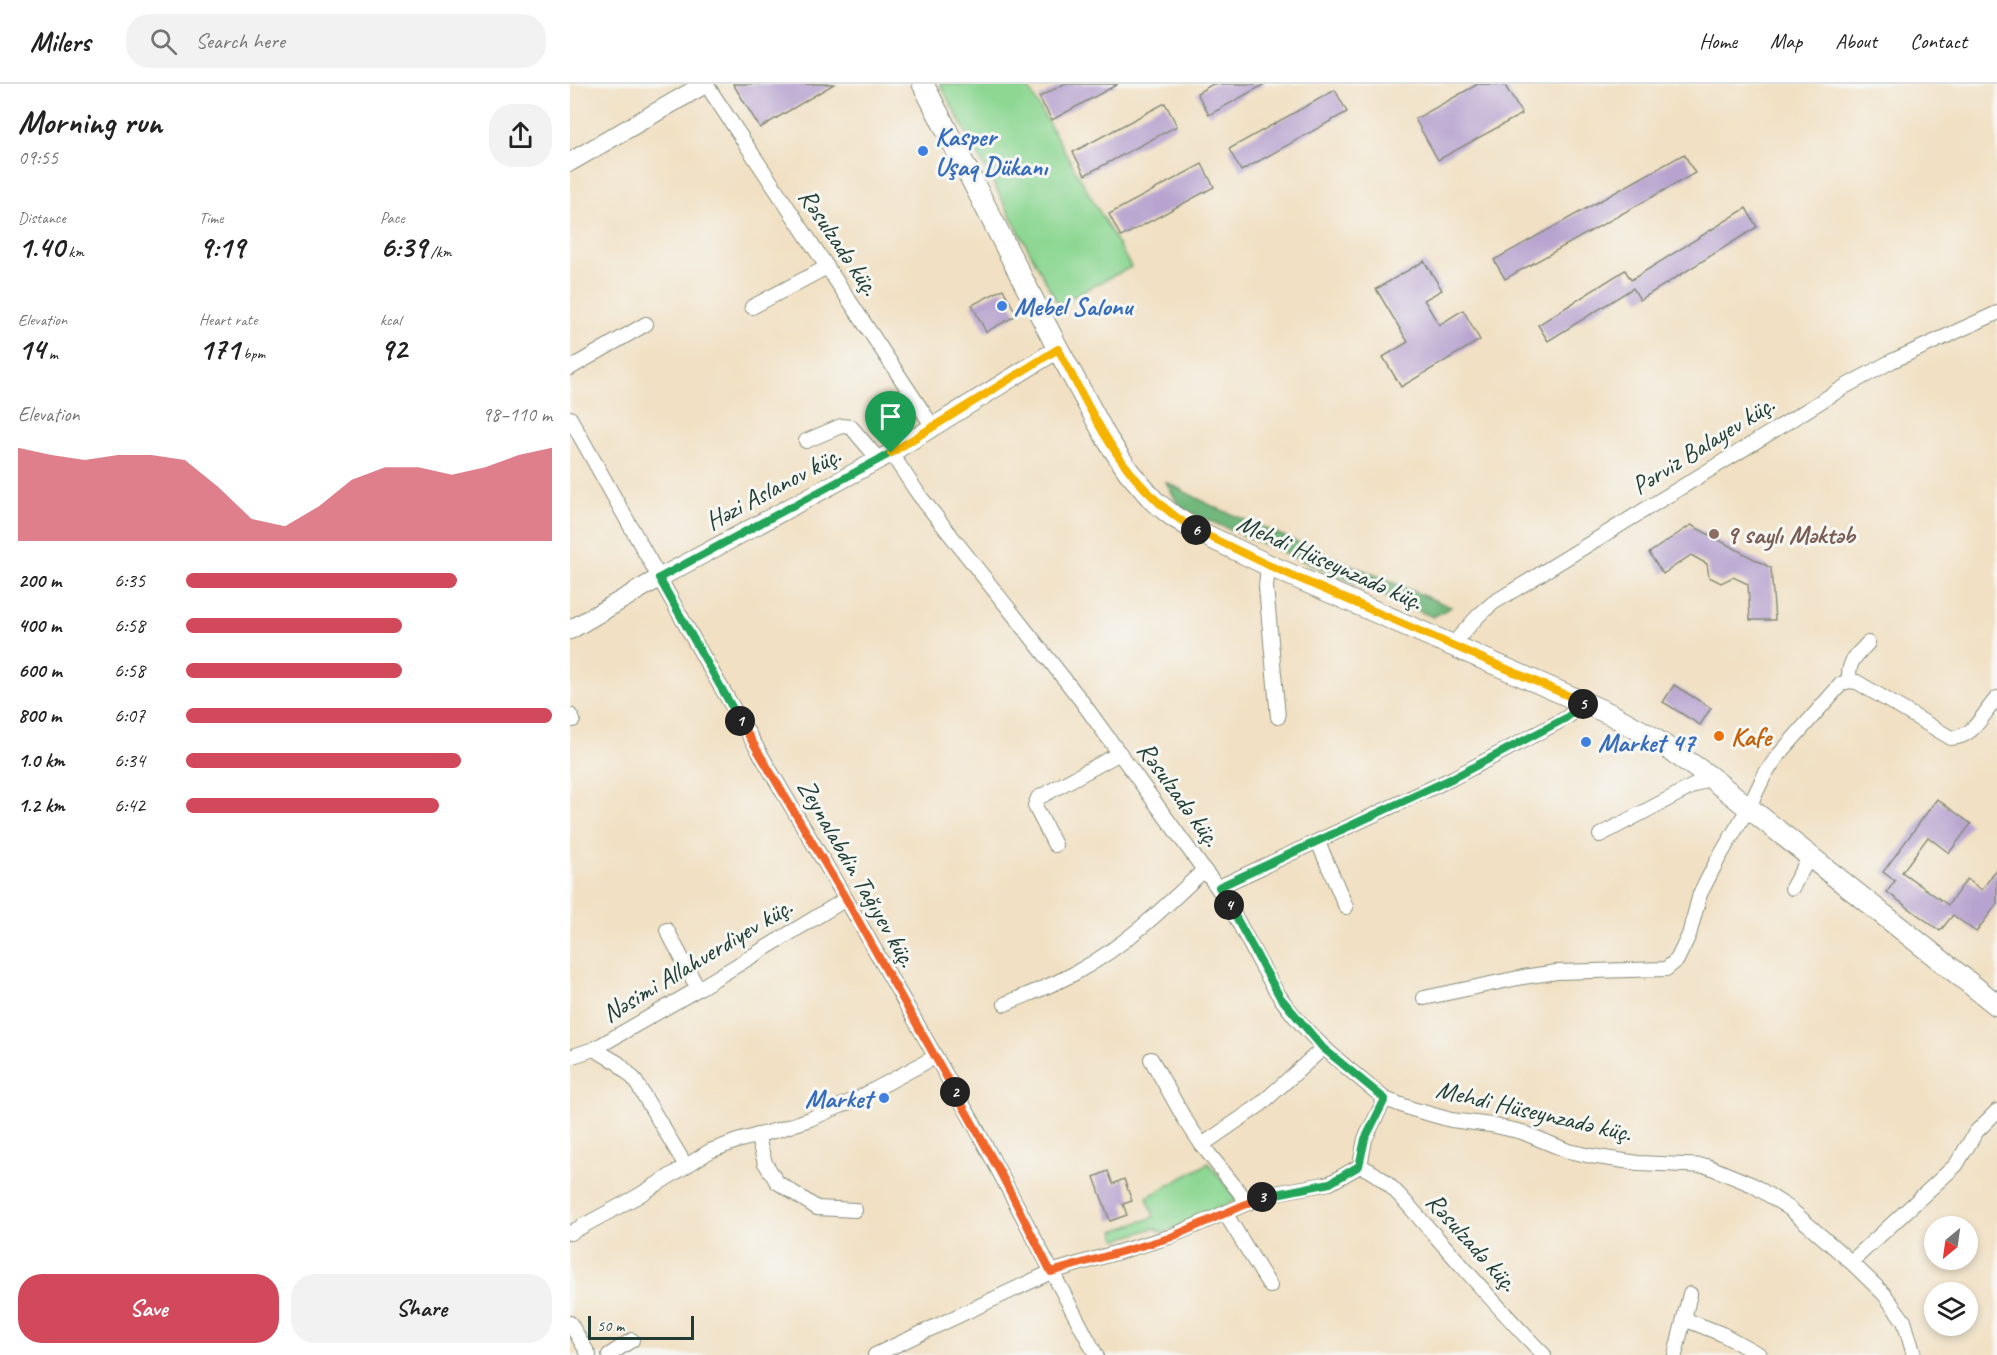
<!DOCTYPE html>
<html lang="en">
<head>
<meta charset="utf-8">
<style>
	:root { --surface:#fff; --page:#f2f2f2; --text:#222; --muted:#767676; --line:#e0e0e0; --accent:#d1495b }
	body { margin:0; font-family:Caveat,sans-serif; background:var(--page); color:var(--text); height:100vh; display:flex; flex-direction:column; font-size:22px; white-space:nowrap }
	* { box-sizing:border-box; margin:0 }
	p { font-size:20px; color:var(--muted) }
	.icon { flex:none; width:33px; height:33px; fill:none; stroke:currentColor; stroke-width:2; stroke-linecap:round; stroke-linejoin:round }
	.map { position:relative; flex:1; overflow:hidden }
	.details { display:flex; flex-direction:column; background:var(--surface); width:570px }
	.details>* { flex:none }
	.needle { width:39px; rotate:209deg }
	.fabs { position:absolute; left:1354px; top:1132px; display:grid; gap:12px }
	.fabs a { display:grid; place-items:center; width:54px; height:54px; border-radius:50%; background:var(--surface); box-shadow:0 3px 9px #0003; font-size:30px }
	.scale { position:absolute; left:18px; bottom:15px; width:106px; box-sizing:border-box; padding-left:6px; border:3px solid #1f3d34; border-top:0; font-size:16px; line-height:21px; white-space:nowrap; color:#1f3d34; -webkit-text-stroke:4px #f6f6f2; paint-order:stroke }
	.pin { position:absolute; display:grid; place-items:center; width:51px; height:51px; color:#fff; margin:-62px -26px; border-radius:50% 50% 50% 0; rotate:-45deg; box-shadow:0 0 6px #0007 }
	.pin .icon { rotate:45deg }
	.km { position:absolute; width:30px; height:30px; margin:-15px; border-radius:50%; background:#222; color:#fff; font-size:16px; line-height:30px; text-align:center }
	.round { display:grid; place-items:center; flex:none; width:63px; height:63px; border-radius:24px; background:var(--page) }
	.summary { display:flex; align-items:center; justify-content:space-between; height:102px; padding:0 18px }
	h1 { font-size:33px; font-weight:600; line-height:45px }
	.figures { display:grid; grid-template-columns:repeat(3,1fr); gap:9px; height:102px; padding:6px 18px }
	.figures div { display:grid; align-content:center }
	.figures b { font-size:30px; font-weight:600 }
	.figures small { font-size:16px; font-weight:400 }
	.figures p { font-size:16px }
	.chart { height:168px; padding:12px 18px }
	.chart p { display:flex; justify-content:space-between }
	.chart svg { width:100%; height:108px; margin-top:6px; fill:var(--accent); opacity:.7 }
	.action { display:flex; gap:12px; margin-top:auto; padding:12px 18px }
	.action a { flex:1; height:69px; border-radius:24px; background:var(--accent); color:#fff; font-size:24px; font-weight:600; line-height:69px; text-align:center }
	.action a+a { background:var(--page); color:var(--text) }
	ul { padding:0 18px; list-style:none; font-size:20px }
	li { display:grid; grid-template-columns:96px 72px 1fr; align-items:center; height:45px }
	li i { height:15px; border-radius:8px; background:var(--accent) }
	header { display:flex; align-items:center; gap:36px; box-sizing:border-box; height:84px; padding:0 30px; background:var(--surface); border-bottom:2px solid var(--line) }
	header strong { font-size:28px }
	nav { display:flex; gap:33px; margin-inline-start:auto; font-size:21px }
	.search { width:420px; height:54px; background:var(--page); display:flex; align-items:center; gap:15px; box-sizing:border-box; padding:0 21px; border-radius:24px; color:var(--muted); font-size:22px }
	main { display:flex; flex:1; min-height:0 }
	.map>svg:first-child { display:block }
</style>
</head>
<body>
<header>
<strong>Milers</strong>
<div class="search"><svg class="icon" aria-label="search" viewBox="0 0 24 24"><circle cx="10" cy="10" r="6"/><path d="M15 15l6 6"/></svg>Search here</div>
<nav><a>Home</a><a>Map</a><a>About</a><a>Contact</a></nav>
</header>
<main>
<section class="details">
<div class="summary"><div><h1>Morning run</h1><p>09:55</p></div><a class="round"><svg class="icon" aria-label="share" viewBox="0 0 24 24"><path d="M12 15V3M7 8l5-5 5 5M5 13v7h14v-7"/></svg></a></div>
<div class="figures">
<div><p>Distance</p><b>1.40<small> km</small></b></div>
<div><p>Time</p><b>9:19</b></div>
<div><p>Pace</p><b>6:39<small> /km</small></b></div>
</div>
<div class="figures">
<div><p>Elevation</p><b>14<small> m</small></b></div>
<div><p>Heart rate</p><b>171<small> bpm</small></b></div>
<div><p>kcal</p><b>92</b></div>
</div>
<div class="chart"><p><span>Elevation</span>98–110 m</p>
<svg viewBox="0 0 160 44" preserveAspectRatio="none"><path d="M0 44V6L10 9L20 11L30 9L40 9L50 11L60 22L70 35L80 38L90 30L100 19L110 14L120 14L130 17L140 14L150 9L160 6V44z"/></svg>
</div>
<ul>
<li><b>200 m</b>6:35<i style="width:74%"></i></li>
<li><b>400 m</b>6:58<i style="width:59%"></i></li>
<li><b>600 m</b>6:58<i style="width:59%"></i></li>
<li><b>800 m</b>6:07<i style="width:100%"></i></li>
<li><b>1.0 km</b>6:34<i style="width:75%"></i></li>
<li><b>1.2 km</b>6:42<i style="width:69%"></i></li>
</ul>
<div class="action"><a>Save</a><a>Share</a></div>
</section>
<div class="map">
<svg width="1427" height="1271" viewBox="0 0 1427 1271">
	<rect width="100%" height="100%" fill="#f6f6f2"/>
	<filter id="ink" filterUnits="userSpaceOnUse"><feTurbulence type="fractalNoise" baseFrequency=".0167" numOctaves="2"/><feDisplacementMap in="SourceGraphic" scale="12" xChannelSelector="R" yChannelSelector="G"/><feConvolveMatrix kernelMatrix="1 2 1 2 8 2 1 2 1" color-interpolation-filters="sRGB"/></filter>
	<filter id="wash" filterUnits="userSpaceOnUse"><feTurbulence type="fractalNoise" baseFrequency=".008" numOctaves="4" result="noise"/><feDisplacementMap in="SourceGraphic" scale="24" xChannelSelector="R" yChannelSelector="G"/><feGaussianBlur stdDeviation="1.35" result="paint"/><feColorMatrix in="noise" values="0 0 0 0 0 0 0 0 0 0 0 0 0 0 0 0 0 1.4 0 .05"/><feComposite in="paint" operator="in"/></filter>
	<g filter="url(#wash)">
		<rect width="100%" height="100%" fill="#f1e0c3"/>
		<g fill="#8dd793" stroke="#568a64" stroke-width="1.5">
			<path d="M370,0H456L561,183L488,220Z"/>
			<path d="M639,1079L667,1116L593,1149L584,1144L547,1156L544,1147L584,1133L577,1113Z"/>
		</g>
		<path fill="#72b87d" stroke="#487a58" stroke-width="1.5" d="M596,398L642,422L881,523L863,533L610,424Z"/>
		<g id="blocks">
			<g fill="#b7a3cf">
				<path d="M163,0H264L190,44Z"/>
				<path d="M494,0H548L482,36L469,13Z"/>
				<path d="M643,0H695L639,31L627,9Z"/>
				<path d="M908,0H934L952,30L868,76L845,35Z"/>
				<path d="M765,6L777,28L671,87L659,65Z"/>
				<path d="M595,19L607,42L515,91L503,68Z"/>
				<path d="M1114,70L1125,89L935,195L924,176Z"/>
				<path d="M632,80L644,103L551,153L539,130Z"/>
				<path d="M1176,124L1187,143L1070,216L1063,204L978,257L968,241L1055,186L1061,196Z"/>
				<path d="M854,177L872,206L854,216L869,241L893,226L910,256L831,303L813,273L838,258L806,205Z"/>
				<path d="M433,205L447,231L416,248L402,221Z"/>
				<path d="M1121,441L1201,484L1205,536H1180L1178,500L1163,493L1151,499L1139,493L1137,480L1121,471L1093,490L1079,469Z"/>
				<path d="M1104,601L1141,624L1130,641L1093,618Z"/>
				<path d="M1367,715L1401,740L1379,769L1358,753L1332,788L1378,821L1397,795L1412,806L1427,784V820L1406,848L1383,831L1370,847L1317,808L1325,797L1313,788Z"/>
				<path d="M538,1087L543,1100L554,1095L562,1117L553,1120L557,1131L540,1137L524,1093Z"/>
			</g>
		</g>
	</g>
	<g filter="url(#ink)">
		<use href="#blocks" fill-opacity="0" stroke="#888e7c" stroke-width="1.5"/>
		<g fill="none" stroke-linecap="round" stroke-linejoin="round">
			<g stroke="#888e7c" stroke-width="16">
				<g id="street">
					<path d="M136,0L363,343"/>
					<path d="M182,223L257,183"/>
					<path d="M0,284L76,240"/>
					<path d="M0,334L138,581L276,815L404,1040L526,1271"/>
					<path d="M236,357L271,342L281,343L309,376"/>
					<path d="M321,369L349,411L510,615L634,786C666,824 683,872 710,913C738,954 777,984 815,1015L795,1055L790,1082C818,1093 840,1124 860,1146C898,1188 934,1231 974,1271"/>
					<path d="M698,481L696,503L708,633"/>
					<path d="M882,561L909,531L923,519L1276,302L1322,277L1427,229"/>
					<path d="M1279,597C1278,577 1285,573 1298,559"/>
					<path d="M0,631L3,636"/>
					<path d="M1030,751L1140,693"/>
					<path d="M748,758L776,823"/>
					<path d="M485,761L465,722L468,714L550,669"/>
					<path d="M649,803L883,694L996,634L1015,619"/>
					<path d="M1222,804L1240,772"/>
					<path d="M97,846L128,905"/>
					<path d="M854,914L953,893L987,888L1096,885L1107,876L1119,851L1130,810L1147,777L1179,723L1195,690L1207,673L1271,600L1279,597L1287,598L1381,654C1404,654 1413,629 1427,614"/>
					<path d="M435,920C458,910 484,901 507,888C555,862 595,823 634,786"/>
					<path d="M24,965L48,979L64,995L116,1082"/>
					<path d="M0,973L24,965L128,905L276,815"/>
					<path d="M581,975L614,1034L632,1061L678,1119"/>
					<path d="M815,1015L842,1025L881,1036L921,1041L952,1048L998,1067L1021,1072L1068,1079L1137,1082L1183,1101L1219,1124L1281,1178L1314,1210L1334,1237L1344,1271"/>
					<path d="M187,1051L195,1079L207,1098L247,1124L285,1126"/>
					<path d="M632,1061L690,1021L753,964"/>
					<path d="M655,1129L700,1202"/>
					<path d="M0,1149L68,1112L140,1067L167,1057L211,1045L240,1035L289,1014L365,973"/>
					<path d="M1281,1178L1386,1081L1406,1048L1427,1027"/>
					<path d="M1114,1235L1152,1250L1190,1271"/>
					<path d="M0,1239L19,1271"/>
					<path d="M39,1271L62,1256"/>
					<path d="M305,1271L481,1188L599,1153L699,1110L760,1099L790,1082"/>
					<path d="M1105,1271L1120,1210"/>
				</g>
			</g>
			<g stroke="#888e7c" stroke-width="20">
				<g id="secondary">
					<path d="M0,78L135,0"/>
					<path d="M0,546L89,494L321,369L488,265"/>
				</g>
			</g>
			<g stroke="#888e7c" stroke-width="23">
				<path id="primary" d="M353,0L488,265L537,355L559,388L584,417L603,432L625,446L698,481L1040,630L1080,652L1140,693L1427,921"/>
			</g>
			<use href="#street" stroke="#fff" stroke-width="14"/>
			<use href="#secondary" stroke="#fff" stroke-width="18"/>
			<use href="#primary" stroke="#fff" stroke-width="21"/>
		</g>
	</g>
	<g fill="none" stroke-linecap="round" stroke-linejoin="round" filter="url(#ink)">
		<g stroke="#fff" stroke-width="12">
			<path id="split-1" d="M170,637L89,494L321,369"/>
		</g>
		<g stroke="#fff" stroke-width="12">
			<path id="split-2" d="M170,637L276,815L385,1008"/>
		</g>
		<g stroke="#fff" stroke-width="12">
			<path id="split-3" d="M385,1008L431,1090L481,1188L599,1154L692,1113"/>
		</g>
		<g stroke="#fff" stroke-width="12">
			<path id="split-4" d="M659,821L710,913L753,964L815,1015L795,1055L789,1082L760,1099L692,1113"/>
		</g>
		<g stroke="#fff" stroke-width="12">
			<path id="split-5" d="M659,821L649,803L883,694L996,634L1013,620"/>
		</g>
		<g stroke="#fff" stroke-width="12">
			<path id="split-6" d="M626,446L698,481L1015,619L1013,620"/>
		</g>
		<g stroke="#fff" stroke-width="12">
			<path id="split-7" d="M321,369L488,265C526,335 554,404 626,446"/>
		</g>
		<use href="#split-1" stroke="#22a559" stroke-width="8"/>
		<use href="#split-2" stroke="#f0652b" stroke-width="8"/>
		<use href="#split-3" stroke="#f0652b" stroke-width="8"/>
		<use href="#split-4" stroke="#22a559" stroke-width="8"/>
		<use href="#split-5" stroke="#22a559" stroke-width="8"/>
		<use href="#split-6" stroke="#f5b400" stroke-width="8"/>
		<use href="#split-7" stroke="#f5b400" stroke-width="8"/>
	</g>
	<g fill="#3f7fe0" stroke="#f6f6f2" stroke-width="2">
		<circle cx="353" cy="67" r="6"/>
		<circle cx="432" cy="222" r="6"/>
		<circle cx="1016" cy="658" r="6"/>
		<circle cx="314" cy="1014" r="6"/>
	</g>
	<circle fill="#8d6e63" stroke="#f6f6f2" stroke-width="2" cx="1144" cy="450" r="6"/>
	<circle fill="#e8710a" stroke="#f6f6f2" stroke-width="2" cx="1149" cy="652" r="6"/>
	<g text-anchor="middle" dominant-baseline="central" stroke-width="6" stroke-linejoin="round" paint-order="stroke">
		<g font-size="26" font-weight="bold" fill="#366cbe" stroke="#f6f6f2" text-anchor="start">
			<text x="365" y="52">Kasper<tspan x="365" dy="30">Uşaq Dükanı</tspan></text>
			<text x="444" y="222">Mebel Salonu</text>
			<text x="1028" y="658">Market 47</text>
			<text x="302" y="1014" text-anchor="end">Market</text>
		</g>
		<g font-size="26" fill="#1f3d34" stroke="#f6f6f2">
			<text transform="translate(269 158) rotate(56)">Rəsulzadə küç.</text>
			<text transform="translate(1133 361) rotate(-32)">Pərviz Balayev küç.</text>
			<text transform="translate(203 404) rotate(-28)">Həzi Aslanov küç.</text>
			<text transform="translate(760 478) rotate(24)">Mehdi Hüseynzadə küç.</text>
			<text transform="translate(609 710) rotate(54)">Rəsulzadə küç.</text>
			<text transform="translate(287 789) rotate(60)">Zeynalabdin Tağıyev küç.</text>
			<text transform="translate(127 876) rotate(-31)">Nəsimi Allahverdiyev küç.</text>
			<text transform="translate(964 1027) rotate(13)">Mehdi Hüseynzadə küç.</text>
			<text transform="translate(902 1158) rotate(48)">Rəsulzadə küç.</text>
		</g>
		<g font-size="26" font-weight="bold" fill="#785e54" stroke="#f6f6f2" text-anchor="start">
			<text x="1156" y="450">9 saylı Məktəb</text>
		</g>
		<g font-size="26" font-weight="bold" fill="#c56008" stroke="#f6f6f2" text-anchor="start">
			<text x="1161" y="652">Kafe</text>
		</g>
	</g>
</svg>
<div class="fabs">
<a><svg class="needle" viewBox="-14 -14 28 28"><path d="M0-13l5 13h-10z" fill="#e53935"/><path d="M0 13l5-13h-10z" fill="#767676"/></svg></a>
<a><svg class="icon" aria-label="layers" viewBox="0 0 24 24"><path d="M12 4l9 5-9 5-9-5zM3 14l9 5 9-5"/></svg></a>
</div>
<div class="scale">50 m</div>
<div class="pin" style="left:321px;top:369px;background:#1e9e55"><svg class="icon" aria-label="arrive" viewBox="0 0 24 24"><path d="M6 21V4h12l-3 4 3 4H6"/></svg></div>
<b class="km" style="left:170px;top:637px">1</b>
<b class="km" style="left:385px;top:1008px">2</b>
<b class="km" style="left:692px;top:1113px">3</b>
<b class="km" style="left:659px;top:821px">4</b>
<b class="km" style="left:1013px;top:620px">5</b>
<b class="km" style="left:626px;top:446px">6</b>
</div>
</main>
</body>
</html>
